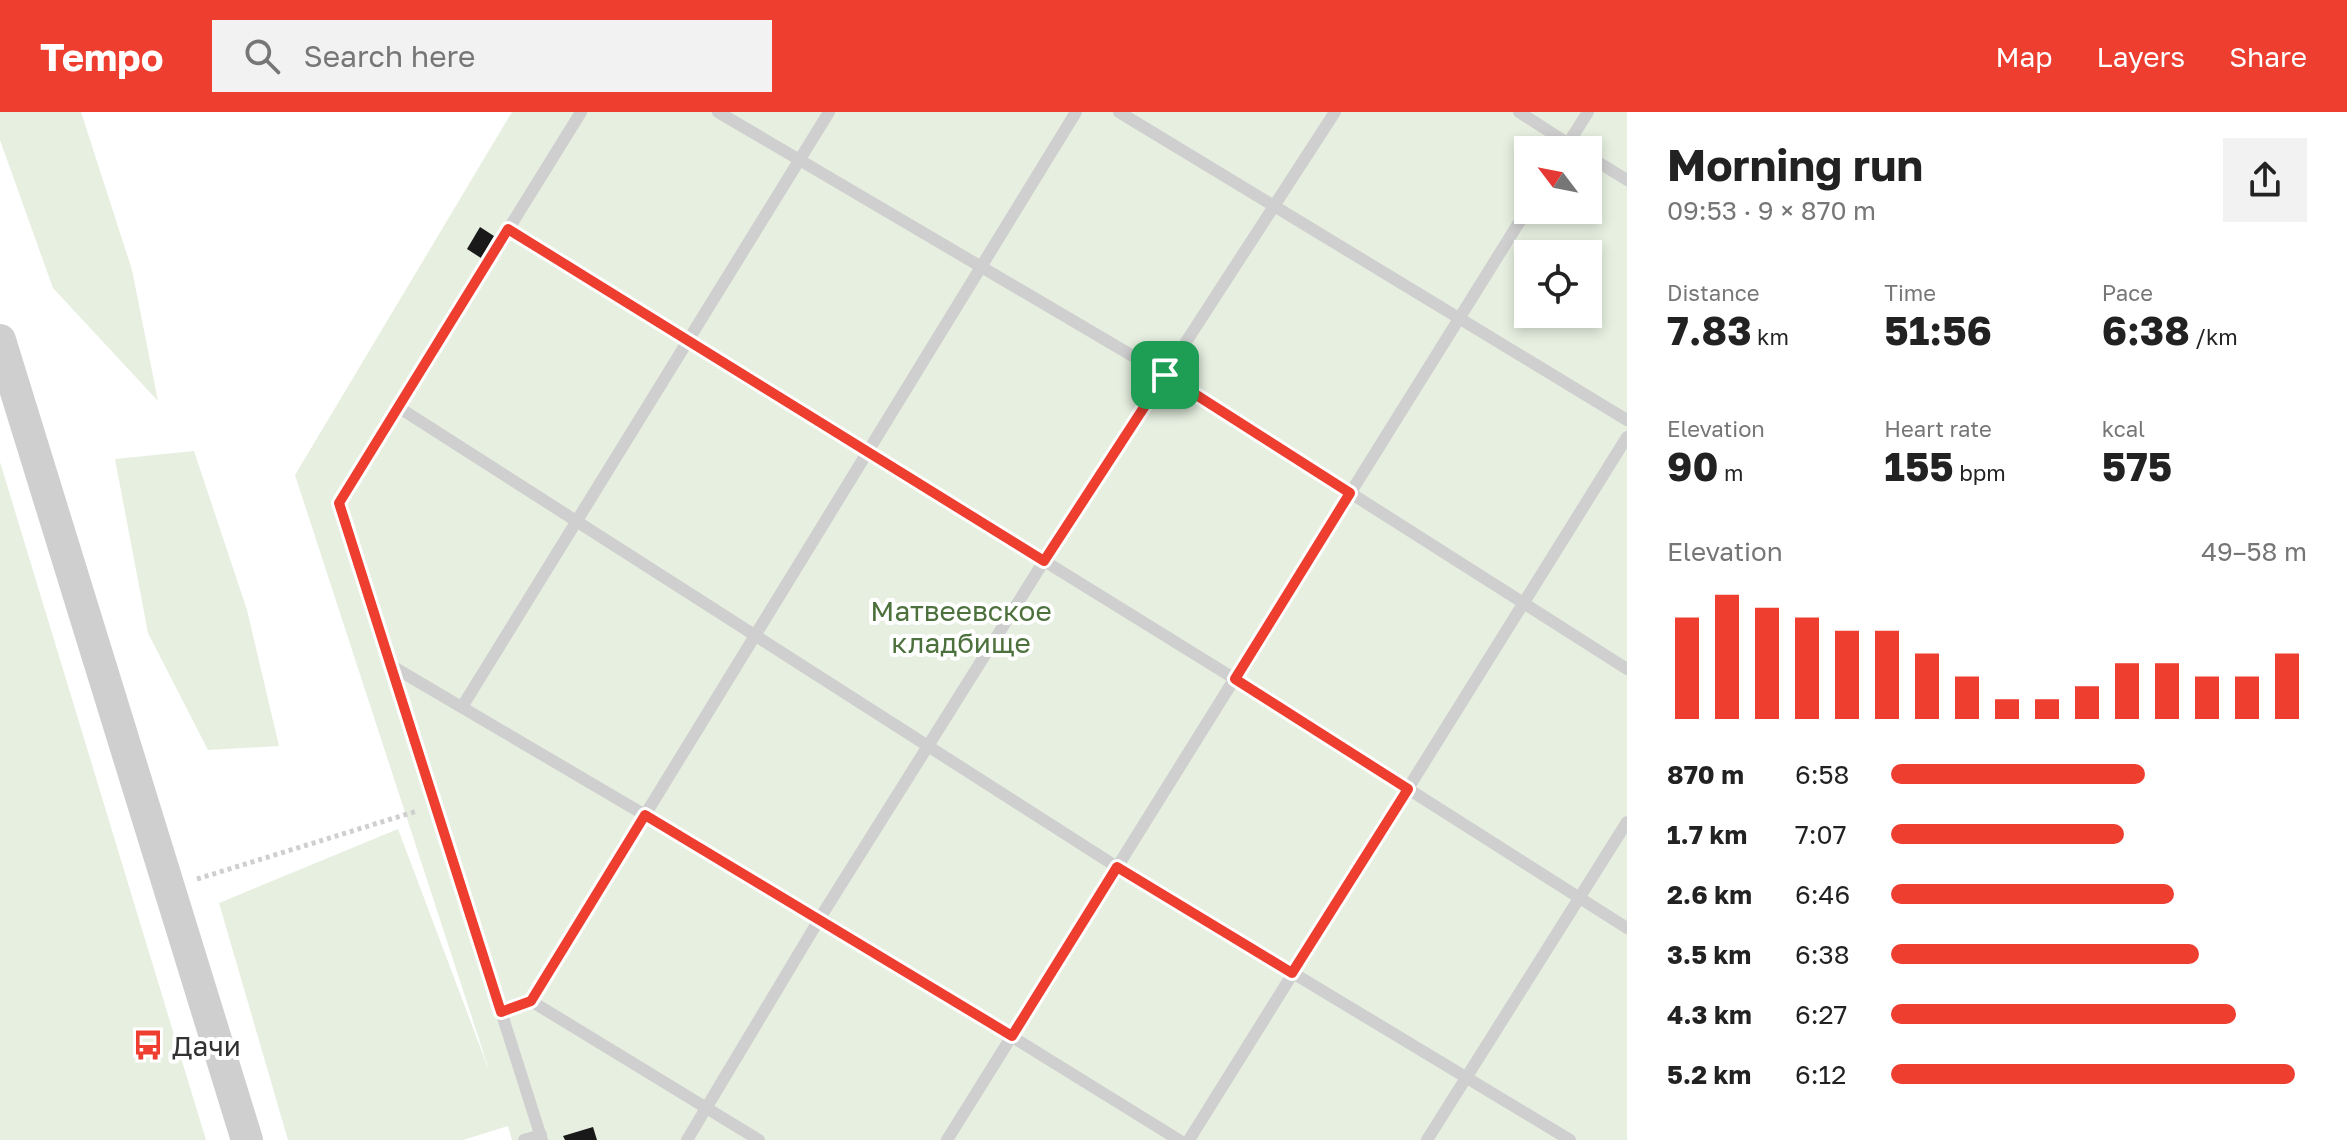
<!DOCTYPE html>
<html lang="en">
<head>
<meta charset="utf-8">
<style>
	:root { --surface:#fff; --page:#f2f2f2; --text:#222; --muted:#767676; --accent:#ed3e30 }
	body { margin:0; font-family:"Golos Text",sans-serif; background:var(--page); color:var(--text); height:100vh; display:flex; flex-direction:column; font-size:30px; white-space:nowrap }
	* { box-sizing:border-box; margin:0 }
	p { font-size:26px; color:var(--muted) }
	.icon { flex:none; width:44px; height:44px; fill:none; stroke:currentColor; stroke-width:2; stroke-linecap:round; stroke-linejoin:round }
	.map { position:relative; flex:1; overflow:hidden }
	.side { display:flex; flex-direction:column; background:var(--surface); width:720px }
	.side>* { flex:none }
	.needle { width:52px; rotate:302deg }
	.controls { position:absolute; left:1514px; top:24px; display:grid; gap:16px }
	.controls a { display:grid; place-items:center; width:88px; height:88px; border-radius:0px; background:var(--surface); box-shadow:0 4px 12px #0003; font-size:40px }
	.pin { position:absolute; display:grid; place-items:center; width:68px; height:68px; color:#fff; margin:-34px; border-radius:16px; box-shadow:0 4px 12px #0006 }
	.round { display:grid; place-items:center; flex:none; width:84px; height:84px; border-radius:0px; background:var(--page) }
	.summary { display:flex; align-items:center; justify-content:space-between; height:136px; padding:0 40px }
	h1 { font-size:44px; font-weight:700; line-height:60px }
	.figures { display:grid; grid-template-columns:repeat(3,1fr); gap:12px; height:136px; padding:8px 40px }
	.figures div { display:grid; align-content:center }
	.figures b { font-size:40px; font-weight:700 }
	.figures small { font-size:22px; font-weight:400 }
	.figures p { font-size:22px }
	.chart { height:224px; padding:16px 40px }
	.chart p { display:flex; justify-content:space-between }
	.chart svg { width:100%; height:144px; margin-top:8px; stroke:var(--accent); stroke-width:6 }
	ul { padding:0 40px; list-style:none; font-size:26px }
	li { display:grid; grid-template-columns:128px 96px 1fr; align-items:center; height:60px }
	li i { height:20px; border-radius:10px; background:var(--accent) }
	header { display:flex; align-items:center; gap:48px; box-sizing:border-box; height:112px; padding:0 40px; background:var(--accent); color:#fff }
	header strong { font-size:38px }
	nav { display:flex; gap:44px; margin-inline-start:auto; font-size:28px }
	.search { width:560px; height:72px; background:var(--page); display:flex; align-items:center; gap:20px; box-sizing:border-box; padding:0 28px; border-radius:0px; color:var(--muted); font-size:30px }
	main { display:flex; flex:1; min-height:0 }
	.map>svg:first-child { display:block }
</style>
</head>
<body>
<header>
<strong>Tempo</strong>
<div class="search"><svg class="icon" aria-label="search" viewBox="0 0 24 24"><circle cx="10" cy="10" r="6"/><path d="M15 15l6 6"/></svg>Search here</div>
<nav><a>Map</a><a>Layers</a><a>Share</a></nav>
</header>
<main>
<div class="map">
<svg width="1627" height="1028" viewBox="0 0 1627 1028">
	<rect width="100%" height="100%" fill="#fff"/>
	<g fill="#e6efe0" fill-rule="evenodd">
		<path d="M0,0H81L132,158L158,289L53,176L0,28Z"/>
		<path d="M512,0H1627V1028H512L508,1014L463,1028H288L219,791L398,717L490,961L295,363ZM1528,38H1588V98H1528ZM1528,142H1588V202H1528Z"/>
		<path d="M194,339L247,498L279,634L208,638L148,521L115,347Z"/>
		<path d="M0,350L206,1028H0Z"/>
	</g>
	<g fill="#191919">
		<path d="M480,115L494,124L481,146L467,137Z"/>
		<path d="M593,1015L597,1028H565L563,1024Z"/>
	</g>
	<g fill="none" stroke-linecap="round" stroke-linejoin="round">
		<path stroke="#cfcfcf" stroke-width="5" stroke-dasharray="4 4" stroke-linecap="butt" d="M197,767L417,699"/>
		<g stroke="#cfcfcf" stroke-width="12">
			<path d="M718,0L1165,263L1627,557"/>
			<path d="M1119,0L1627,308"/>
			<path d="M1519,0L1578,38"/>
			<path d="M1564,38L1588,0"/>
			<path d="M1588,44L1627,68"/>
			<path d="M508,117L1235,567L1627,816"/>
			<path d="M398,295L1117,755L1570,1028"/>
			<path d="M390,553L820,806L1179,1028"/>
			<path d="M462,595L829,0"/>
			<path d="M531,889L759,1028"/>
			<path d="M501,900L531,889L1076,0"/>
			<path d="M524,1028L541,1023"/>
			<path d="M542,1028L339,391L581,0"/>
			<path d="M687,1028L820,806L1044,449L1335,0"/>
			<path d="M947,1028L1528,96"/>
			<path d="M1189,1028L1627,325"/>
			<path d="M1427,1028L1627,710"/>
		</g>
		<path stroke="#cfcfcf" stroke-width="32" d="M0,228L247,1028"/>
	</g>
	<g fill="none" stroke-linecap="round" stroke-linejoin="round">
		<g stroke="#fff" stroke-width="16">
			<path id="route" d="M508,117L1044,449L1165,263L1350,381L1235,567L1408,677L1292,861L1117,755L1012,924L645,703L531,889L501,900L339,391Z"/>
		</g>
		<use href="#route" stroke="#ed3e30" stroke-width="10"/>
	</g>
	<defs>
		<g id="bus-bare" transform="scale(2.4)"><path d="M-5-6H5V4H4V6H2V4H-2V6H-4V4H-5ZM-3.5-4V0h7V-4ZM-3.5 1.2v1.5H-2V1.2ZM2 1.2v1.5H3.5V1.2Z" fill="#ed3e30" stroke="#fff" stroke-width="2.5" paint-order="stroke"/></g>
	</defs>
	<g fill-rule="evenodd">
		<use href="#bus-bare" x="148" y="933"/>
	</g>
	<g text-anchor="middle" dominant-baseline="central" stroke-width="8" stroke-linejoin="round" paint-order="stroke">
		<g font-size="28" fill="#4d713c" stroke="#fff">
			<text x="961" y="498">Матвеевское<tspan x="961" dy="32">кладбище</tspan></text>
		</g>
		<g font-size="28" fill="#323232" stroke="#fff" text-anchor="start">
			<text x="172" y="933">Дачи</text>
		</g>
	</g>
</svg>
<div class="controls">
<a><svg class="needle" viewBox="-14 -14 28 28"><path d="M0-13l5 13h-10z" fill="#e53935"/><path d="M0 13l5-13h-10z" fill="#767676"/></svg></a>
<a><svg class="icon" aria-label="locate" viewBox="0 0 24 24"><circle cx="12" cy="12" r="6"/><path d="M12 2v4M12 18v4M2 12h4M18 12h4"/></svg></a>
</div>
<div class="pin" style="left:1165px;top:263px;background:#1e9e55"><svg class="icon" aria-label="arrive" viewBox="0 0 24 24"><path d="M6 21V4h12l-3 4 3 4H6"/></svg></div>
</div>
<section class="side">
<div class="summary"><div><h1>Morning run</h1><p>09:53 · 9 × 870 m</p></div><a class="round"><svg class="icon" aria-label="share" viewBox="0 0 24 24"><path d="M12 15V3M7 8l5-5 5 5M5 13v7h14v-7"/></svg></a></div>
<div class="figures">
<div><p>Distance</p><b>7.83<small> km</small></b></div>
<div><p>Time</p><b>51:56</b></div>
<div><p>Pace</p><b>6:38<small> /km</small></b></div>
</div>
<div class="figures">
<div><p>Elevation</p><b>90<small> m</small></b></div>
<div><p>Heart rate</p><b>155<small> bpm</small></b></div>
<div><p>kcal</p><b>575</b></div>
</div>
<div class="chart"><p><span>Elevation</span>49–58 m</p>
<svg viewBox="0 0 160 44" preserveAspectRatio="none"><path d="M5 44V13M15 44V6M25 44V10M35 44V13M45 44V17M55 44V17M65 44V24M75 44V31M85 44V38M95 44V38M105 44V34M115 44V27M125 44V27M135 44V31M145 44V31M155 44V24"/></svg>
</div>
<ul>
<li><b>870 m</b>6:58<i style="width:61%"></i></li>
<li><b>1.7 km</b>7:07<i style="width:56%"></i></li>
<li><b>2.6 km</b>6:46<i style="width:68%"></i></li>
<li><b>3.5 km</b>6:38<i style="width:74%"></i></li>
<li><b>4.3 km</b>6:27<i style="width:83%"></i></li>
<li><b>5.2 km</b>6:12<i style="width:97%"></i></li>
</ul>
</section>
</main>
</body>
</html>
